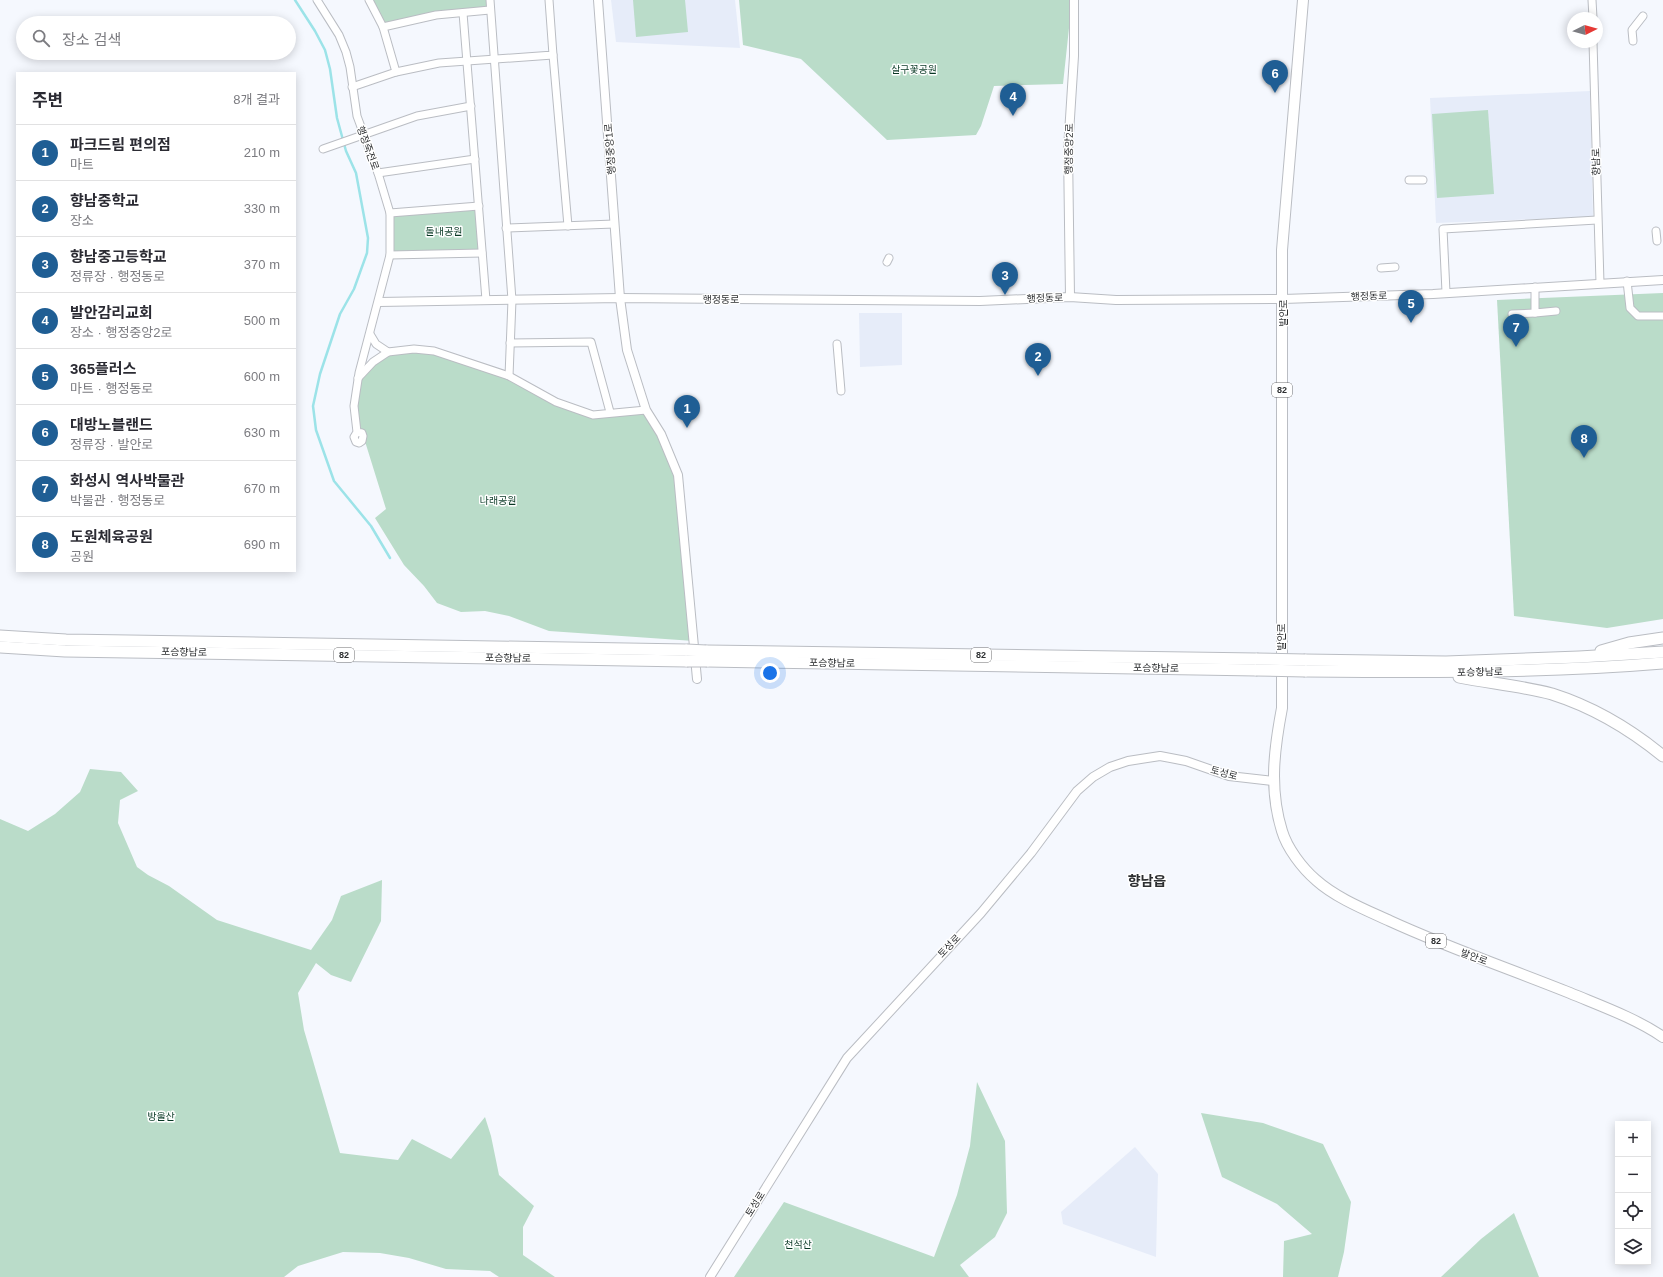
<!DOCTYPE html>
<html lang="ko">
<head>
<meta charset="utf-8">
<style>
  :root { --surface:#fff; --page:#f2f2f3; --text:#2b2b33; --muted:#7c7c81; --line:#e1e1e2; --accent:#1f5e94 }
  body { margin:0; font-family:Helvetica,"Noto Sans KR",sans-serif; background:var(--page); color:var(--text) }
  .controls { position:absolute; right:12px; bottom:12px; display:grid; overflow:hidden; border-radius:0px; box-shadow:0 2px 10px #0003 }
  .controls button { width:36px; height:36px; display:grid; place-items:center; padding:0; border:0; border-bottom:1px solid var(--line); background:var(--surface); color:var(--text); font:20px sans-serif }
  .compass { position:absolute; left:1567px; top:12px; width:36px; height:36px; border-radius:50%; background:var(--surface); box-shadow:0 2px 10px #0003; rotate:85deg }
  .you { position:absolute; left:770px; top:673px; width:14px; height:14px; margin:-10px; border:3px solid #fff; border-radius:50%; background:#1a73e8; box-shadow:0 0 0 6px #1a73e833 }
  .badge { display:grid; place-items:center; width:26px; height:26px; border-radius:50%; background:var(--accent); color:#fff; font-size:13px; font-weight:700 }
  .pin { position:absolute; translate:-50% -33px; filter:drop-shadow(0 1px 2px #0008) }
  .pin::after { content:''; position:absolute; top:21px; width:14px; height:12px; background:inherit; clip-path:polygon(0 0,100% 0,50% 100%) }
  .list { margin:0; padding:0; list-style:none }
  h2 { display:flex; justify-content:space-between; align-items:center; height:52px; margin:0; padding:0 16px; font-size:17px }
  h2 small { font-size:13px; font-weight:400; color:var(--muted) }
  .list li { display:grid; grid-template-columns:26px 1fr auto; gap:12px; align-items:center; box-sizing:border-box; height:56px; padding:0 16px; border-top:1px solid var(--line) }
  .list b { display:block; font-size:15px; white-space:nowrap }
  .list p { margin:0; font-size:13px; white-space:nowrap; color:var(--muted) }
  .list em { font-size:13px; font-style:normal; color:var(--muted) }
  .icon { flex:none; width:22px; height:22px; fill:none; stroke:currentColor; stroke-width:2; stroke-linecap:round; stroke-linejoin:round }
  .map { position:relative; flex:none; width:1663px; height:1277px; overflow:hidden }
  .search { position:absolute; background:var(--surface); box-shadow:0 2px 10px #0003; left:16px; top:16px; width:280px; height:44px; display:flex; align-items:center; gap:10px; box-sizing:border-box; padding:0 14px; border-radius:22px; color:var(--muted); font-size:15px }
  .panel { position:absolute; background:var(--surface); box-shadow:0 2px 10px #0003; left:16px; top:72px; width:280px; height:500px; border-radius:0px }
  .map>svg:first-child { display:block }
  .built { fill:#e6ecf9 }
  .green { fill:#badcc9 }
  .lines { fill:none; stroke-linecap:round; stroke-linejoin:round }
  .stream { stroke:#9ce3e8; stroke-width:2.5 }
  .minor-casing { stroke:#babdc3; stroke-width:9 }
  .tertiary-casing { stroke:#babdc3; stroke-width:10 }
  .primary-casing { stroke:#babdc3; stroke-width:12 }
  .trunk-casing { stroke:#babdc3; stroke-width:13 }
  .minor { stroke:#fff; stroke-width:7 }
  .tertiary { stroke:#fff; stroke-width:8 }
  .primary { stroke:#fff; stroke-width:10 }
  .trunk { stroke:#fff; stroke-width:11 }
  .trunk-bridge-casing { stroke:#babdc3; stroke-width:13; stroke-linecap:butt }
  .trunk-bridge { stroke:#fff; stroke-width:11 }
  .labels { text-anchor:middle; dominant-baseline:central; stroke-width:3; stroke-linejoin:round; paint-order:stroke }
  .shield { fill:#fff; stroke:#6c6d6f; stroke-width:1 }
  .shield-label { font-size:9px; font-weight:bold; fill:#2d2f31 }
  .park-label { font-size:10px; fill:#093925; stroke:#fff }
  .street-label { font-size:10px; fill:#2d2f31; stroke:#fff }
  .district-label { font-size:14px; font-weight:bold; fill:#2d2f31; stroke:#fff }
</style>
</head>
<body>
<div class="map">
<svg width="1663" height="1277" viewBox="0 0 1663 1277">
  <rect width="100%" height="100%" fill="#f5f8fe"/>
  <g class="built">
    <path d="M 611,0 L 735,0 L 740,48 L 616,42 Z"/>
    <path d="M 1590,91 L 1593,217 L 1436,223 L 1430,98 Z"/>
    <path d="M 859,313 L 902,313 L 902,365 L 860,367 Z"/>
    <path d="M 1135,1147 L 1158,1174 L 1156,1257 L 1063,1224 L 1061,1212 Z"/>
  </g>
  <g class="green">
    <path d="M 369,0 L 490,0 L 490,10 L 383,27 Z"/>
    <path d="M 633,0 L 685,0 L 688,32 L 636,37 Z"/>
    <path d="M 739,0 L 1072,0 L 1063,84 L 994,86 L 981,126 L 976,135 L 887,140 L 801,59 L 743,45 Z"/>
    <path d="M 1488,110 L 1494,194 L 1437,198 L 1432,114 Z"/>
    <path d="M 479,206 L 482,253 L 390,255 L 390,213 Z"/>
    <path d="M 1663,293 L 1663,619 L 1607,628 L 1514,616 L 1497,300 Z"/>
    <path d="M 434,351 L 509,376 L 528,387 L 593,415 L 646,410 L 678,475 L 694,641 L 549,631 L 509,616 L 485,611 L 461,612 L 437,603 L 424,586 L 404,565 L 375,518 L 386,509 L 354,406 L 358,378 L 388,352 Z"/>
    <path d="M 90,769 L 121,772 L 138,791 L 120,800 L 118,823 L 137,867 L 148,875 L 169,886 L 217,920 L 311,950 L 332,920 L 341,896 L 382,880 L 381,921 L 351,982 L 331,975 L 316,963 L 298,993 L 304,1030 L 340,1153 L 398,1160 L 412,1139 L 451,1159 L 485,1117 L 491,1136 L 499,1175 L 534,1206 L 523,1227 L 523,1255 L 555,1277 L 499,1277 L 490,1271 L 446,1269 L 409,1258 L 380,1253 L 343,1252 L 298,1266 L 284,1277 L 0,1277 L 0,819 L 28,831 L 55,814 L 80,792 Z"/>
    <path d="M 977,1082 L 1005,1141 L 1007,1213 L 995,1237 L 960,1265 L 969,1277 L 734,1277 L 784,1202 L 934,1257 L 957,1195 L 970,1146 Z"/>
    <path d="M 1201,1113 L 1263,1123 L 1323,1144 L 1351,1202 L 1344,1252 L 1338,1277 L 1283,1277 L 1284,1241 L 1312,1234 L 1277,1204 L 1222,1177 Z"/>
    <path d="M 1514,1213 L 1539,1277 L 1441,1277 L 1481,1239 Z"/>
  </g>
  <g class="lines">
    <path class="stream" d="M 295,0 L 315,31 L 325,50 L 330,69 L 337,118 L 346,151 L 356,173 L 368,238 L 367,253 L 354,289 L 340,314 L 320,374 L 313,406 L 316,430 L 334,481 L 371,526 L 390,558"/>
    <defs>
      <g id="minor">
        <path d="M 317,0 L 339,35 L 346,52 L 350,67 L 357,116 L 378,173 L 390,213 L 390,255 L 359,373 L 354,406 L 357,432 L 354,437 L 356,442 L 359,443 L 362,441 L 363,436 L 362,433 L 357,432"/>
        <path d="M 369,0 L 383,27 L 436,15 L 490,10"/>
        <path d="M 490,0 L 512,300 L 509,376"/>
        <path d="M 1592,0 L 1593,18"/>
        <path d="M 463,13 L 486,300"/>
        <path d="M 1633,41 L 1632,30 L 1643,16"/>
        <path d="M 1593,42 L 1600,283"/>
        <path d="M 553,55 L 568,226"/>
        <path d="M 396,72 L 439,63 L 553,55 L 549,0"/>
        <path d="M 352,87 L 396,72 L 383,27"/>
        <path d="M 323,149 L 417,116 L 471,106"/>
        <path d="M 378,173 L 475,159"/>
        <path d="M 1409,180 L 1423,180"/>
        <path d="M 390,213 L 479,206"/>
        <path d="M 506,228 L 614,224"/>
        <path d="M 1656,231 L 1657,241"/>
        <path d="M 390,255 L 482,253"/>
        <path d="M 887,262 L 889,258"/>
        <path d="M 1381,268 L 1395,267"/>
        <path d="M 1627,281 L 1630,308 L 1638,316 L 1663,316"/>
        <path d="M 1535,287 L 1535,313 L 1556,311"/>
        <path d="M 1446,292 L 1443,229 L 1597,220"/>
        <path d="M 1512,314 L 1535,313"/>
        <path d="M 370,334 L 376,344 L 388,352 L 414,349 L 434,351 L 509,376 L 556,402 L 593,415 L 646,410"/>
        <path d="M 510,343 L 591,342 L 610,412"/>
        <path d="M 837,344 L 841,391"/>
        <path d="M 358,378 L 373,362 L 388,352"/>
      </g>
      <g id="tertiary">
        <path d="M 598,0 L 620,298 L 627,350 L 646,410 L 661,434 L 678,475 L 697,679"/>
        <path d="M 1070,297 L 1068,149 L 1074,56 L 1074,0"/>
        <path d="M 379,302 L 620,298 L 980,301 L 1070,297 L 1116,300 L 1283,299 L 1433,294 L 1663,280"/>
        <path d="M 710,1277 L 847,1058 L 981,913 L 1031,853 L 1077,791 L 1093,777 L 1110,767 L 1128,761 L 1160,756 L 1186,761 L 1229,776 L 1273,781"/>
      </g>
      <path id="primary" d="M 1303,0 L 1282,250 L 1282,708 C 1274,750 1269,789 1282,831 C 1287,848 1302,868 1316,880 C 1336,898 1366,910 1390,921 C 1449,948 1510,969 1570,993 C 1601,1006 1635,1018 1663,1037"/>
      <g id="trunk">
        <path d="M 0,636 L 66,640 L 687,650"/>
        <path d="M 0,647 L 65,651 L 687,661"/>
        <path d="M 706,651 L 1257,659"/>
        <path d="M 1601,651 L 1629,643 L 1663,638"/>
        <path d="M 1305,660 L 1446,662 L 1579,657 L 1663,652"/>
        <path d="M 707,661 L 1256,670"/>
        <path d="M 1305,671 C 1425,672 1544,673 1663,663"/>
        <path d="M 1459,677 C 1489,683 1522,686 1552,694 C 1593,707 1630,729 1663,756"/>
      </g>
    </defs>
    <use href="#minor" class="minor-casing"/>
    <use href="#tertiary" class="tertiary-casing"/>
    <use href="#primary" class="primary-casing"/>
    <use href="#trunk" class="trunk-casing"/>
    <use href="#minor" class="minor"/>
    <use href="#tertiary" class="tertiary"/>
    <use href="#primary" class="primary"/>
    <use href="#trunk" class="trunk"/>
    <defs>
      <g id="trunk-bridge">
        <path d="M 687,650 L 706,651"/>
        <path d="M 1257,659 L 1305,660"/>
        <path d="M 687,661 L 707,661"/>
        <path d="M 1256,670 L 1305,671"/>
      </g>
    </defs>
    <use href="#trunk-bridge" class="trunk-bridge-casing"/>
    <use href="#trunk-bridge" class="trunk-bridge"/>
  </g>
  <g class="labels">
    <g class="shield">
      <rect x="1272" y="383" width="20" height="14" rx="3"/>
      <rect x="334" y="648" width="20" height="14" rx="3"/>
      <rect x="971" y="648" width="20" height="14" rx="3"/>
      <rect x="1426" y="934" width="20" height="14" rx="3"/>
    </g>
    <g class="shield-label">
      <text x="1282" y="390">82</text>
      <text x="344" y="655">82</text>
      <text x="981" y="655">82</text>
      <text x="1436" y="941">82</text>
    </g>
    <g class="park-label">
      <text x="914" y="69">살구꽃공원</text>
      <text x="444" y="231">돌내공원</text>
      <text x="498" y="500">나래공원</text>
      <text x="161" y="1116">방울산</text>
      <text x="798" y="1244">천석산</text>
    </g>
    <g class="street-label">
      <text transform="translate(368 148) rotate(70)">행정죽전로</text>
      <text transform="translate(610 149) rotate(-94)">행정중앙1로</text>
      <text transform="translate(1069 149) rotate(-89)">행정중앙2로</text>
      <text transform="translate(1596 162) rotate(-91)">향남로</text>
      <text transform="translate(1369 296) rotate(-2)">행정동로</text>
      <text transform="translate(1045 298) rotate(-2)">행정동로</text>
      <text x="721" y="299">행정동로</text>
      <text transform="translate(1283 313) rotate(-90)">발안로</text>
      <text transform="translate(1281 637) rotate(-90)">발안로</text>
      <text transform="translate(184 652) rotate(1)">포승향남로</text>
      <text transform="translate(508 658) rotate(1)">포승향남로</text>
      <text transform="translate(832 663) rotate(1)">포승향남로</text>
      <text transform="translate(1156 668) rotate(1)">포승향남로</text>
      <text transform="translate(1480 672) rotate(-1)">포승향남로</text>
      <text transform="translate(1224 773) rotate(15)">토성로</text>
      <text transform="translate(949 946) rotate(-46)">토성로</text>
      <text transform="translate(1474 957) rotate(20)">발안로</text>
      <text transform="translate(755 1204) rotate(-58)">토성로</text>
    </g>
    <g class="district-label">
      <text x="1147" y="881">향남읍</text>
    </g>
  </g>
</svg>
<div class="controls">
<button>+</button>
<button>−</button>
<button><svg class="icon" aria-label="locate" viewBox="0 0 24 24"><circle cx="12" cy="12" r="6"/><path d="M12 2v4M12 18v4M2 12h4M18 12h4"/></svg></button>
<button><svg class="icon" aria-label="layers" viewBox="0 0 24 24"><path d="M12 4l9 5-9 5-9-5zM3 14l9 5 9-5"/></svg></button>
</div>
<svg class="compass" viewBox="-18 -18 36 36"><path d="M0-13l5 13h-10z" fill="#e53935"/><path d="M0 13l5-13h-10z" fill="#7c7c81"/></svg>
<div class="you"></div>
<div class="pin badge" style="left:687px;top:428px">1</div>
<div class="pin badge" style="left:1038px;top:376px">2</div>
<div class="pin badge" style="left:1005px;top:295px">3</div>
<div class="pin badge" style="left:1013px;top:116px">4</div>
<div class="pin badge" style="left:1411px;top:323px">5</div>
<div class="pin badge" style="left:1275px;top:93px">6</div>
<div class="pin badge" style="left:1516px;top:347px">7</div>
<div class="pin badge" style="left:1584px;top:458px">8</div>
<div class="search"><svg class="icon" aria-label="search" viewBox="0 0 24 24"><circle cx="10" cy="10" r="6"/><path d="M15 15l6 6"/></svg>장소 검색</div>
<section class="panel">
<h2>주변<small>8개 결과</small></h2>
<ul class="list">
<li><span class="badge">1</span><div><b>파크드림 편의점</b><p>마트</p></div><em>210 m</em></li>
<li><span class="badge">2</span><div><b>향남중학교</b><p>장소</p></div><em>330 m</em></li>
<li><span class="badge">3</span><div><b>향남중고등학교</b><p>정류장 · 행정동로</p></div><em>370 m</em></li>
<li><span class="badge">4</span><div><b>발안감리교회</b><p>장소 · 행정중앙2로</p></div><em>500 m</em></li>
<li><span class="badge">5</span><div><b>365플러스</b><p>마트 · 행정동로</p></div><em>600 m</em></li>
<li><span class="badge">6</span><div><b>대방노블랜드</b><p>정류장 · 발안로</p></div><em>630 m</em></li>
<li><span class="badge">7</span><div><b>화성시 역사박물관</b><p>박물관 · 행정동로</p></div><em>670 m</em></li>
<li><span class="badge">8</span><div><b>도원체육공원</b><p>공원</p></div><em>690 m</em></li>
</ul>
</section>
</div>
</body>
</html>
